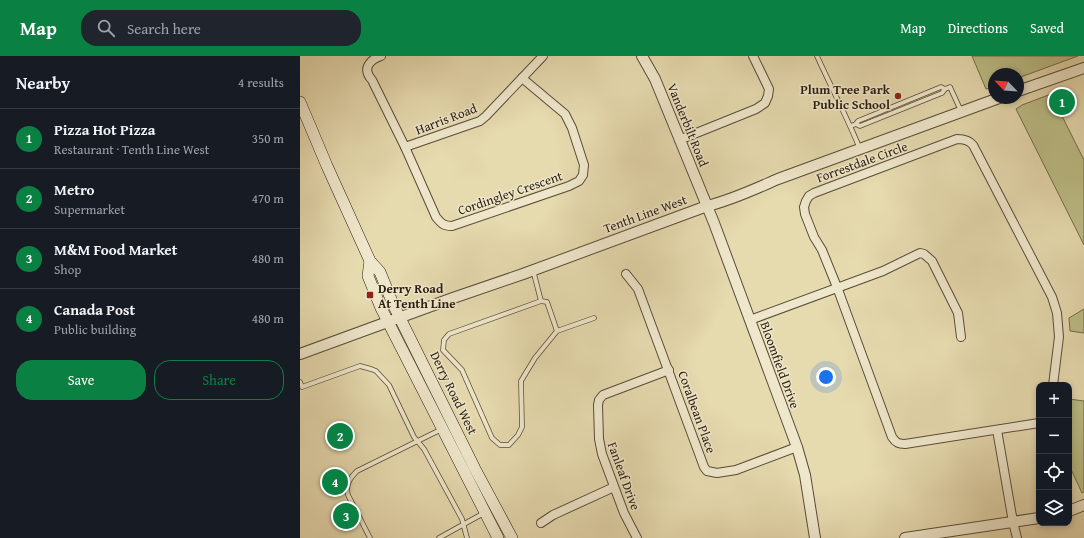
<!DOCTYPE html>
<html lang="en">
<head>
<meta charset="utf-8">
<style>
  :root { --surface:#171b24; --page:#20242c; --text:#f1f3f6; --muted:#9ea1a6; --line:#363941; --accent:#0b8043 }
  body { margin:0; font-family:"Gentium Book Plus",serif; background:var(--page); color:var(--text) }
  .controls { position:absolute; right:12px; bottom:12px; display:grid; overflow:hidden; border-radius:8px; box-shadow:0 2px 6px #0003 }
  .controls button { width:36px; height:36px; display:grid; place-items:center; padding:0; border:0; border-bottom:1px solid var(--line); background:var(--surface); color:var(--text); font:20px sans-serif }
  .compass { position:absolute; left:688px; top:12px; width:36px; height:36px; border-radius:50%; background:var(--surface); box-shadow:0 2px 6px #0003; rotate:295deg }
  .you { position:absolute; left:526px; top:321px; width:14px; height:14px; margin:-10px; border:3px solid #fff; border-radius:50%; background:#1a73e8; box-shadow:0 0 0 6px #1a73e833 }
  .badge { display:grid; place-items:center; width:26px; height:26px; border-radius:50%; background:var(--accent); color:#fff; font-size:13px; font-weight:700 }
  .pin { position:absolute; translate:-50% -50%; border:2px solid #fff; box-shadow:0 1px 4px #0006 }
  .list { margin:0; padding:0; list-style:none }
  h2 { display:flex; justify-content:space-between; align-items:center; height:52px; margin:0; padding:0 16px; font-size:17px }
  h2 small { font-size:13px; font-weight:400; color:var(--muted) }
  .list li { display:grid; grid-template-columns:26px 1fr auto; gap:12px; align-items:center; box-sizing:border-box; height:60px; padding:0 16px; border-top:1px solid var(--line) }
  .list b { display:block; font-size:15px; white-space:nowrap }
  .list p { margin:0; font-size:13px; white-space:nowrap; color:var(--muted) }
  .list em { font-size:13px; font-style:normal; color:var(--muted) }
  .actions { display:flex; gap:8px; padding:12px 16px }
  .actions a { flex:1; padding:9px 0; border:1px solid var(--accent); border-radius:16px; text-align:center; font-size:14px; color:var(--accent) }
  .actions .main { background:var(--accent); color:#fff }
  .icon { flex:none; width:22px; height:22px; fill:none; stroke:currentColor; stroke-width:2; stroke-linecap:round; stroke-linejoin:round }
  .map { position:relative; flex:none; width:784px; height:482px; overflow:hidden }
  header { display:flex; align-items:center; gap:24px; box-sizing:border-box; height:56px; padding:0 20px; background:var(--accent); color:#fff }
  header strong { font-size:19px }
  nav { display:flex; gap:22px; margin-inline-start:auto; font-size:14px }
  .search { width:280px; height:36px; background:var(--page); display:flex; align-items:center; gap:10px; box-sizing:border-box; padding:0 14px; border-radius:16px; color:var(--muted); font-size:15px }
  main { display:flex }
  aside { flex:1; background:var(--surface) }
  .map>svg:first-child { display:block }
  .green { fill:#bcbd86; stroke:#736d4b }
  .lines { fill:none; stroke-linecap:round; stroke-linejoin:round }
  .service-casing { stroke:#594c38; stroke-width:5.5 }
  .minor-casing { stroke:#594c38; stroke-width:10 }
  .tertiary-casing { stroke:#594c38; stroke-width:12 }
  .secondary-casing { stroke:#2a1d10; stroke-width:12 }
  .service { stroke:#efe7cb; stroke-width:4 }
  .minor { stroke:#efe7cb; stroke-width:8 }
  .tertiary { stroke:#efe7cb; stroke-width:10 }
  .secondary { stroke:#efe7cb; stroke-width:11 }
  .poi-dot { fill:#8f2418; stroke:#efe7cb; stroke-width:1.5 }
  .labels { text-anchor:middle; dominant-baseline:central; stroke-width:3; stroke-linejoin:round; paint-order:stroke }
  .poi-label { font-size:13px; font-weight:bold; fill:#2a1d10; stroke:#efe7cb; text-anchor:end }
  .street-label { font-size:13px; fill:#2a1d10; stroke:#efe7cb }
</style>
</head>
<body>
<header>
<strong>Map</strong>
<div class="search"><svg class="icon" aria-label="search" viewBox="0 0 24 24"><circle cx="10" cy="10" r="6"/><path d="M15 15l6 6"/></svg>Search here</div>
<nav><a>Map</a><a>Directions</a><a>Saved</a></nav>
</header>
<main>
<aside>
<h2>Nearby<small>4 results</small></h2>
<ul class="list">
<li><span class="badge">1</span><div><b>Pizza Hot Pizza</b><p>Restaurant · Tenth Line West</p></div><em>350 m</em></li>
<li><span class="badge">2</span><div><b>Metro</b><p>Supermarket</p></div><em>470 m</em></li>
<li><span class="badge">3</span><div><b>M&amp;M Food Market</b><p>Shop</p></div><em>480 m</em></li>
<li><span class="badge">4</span><div><b>Canada Post</b><p>Public building</p></div><em>480 m</em></li>
</ul>
<div class="actions"><a class="main">Save</a><a>Share</a></div>
</aside>
<div class="map">
<svg width="784" height="482" viewBox="0 0 784 482">
  <rect width="100%" height="100%" fill="#e6daaf"/>
  <filter id="stains"><feTurbulence type="fractalNoise" baseFrequency=".005" numOctaves="4"/><feColorMatrix values="0 0 0 0 .2 0 0 0 0 .09 0 0 0 0 .02 0 0 0 .5 -.17"/></filter>
  <radialGradient id="worn" r=".72"><stop offset=".6" stop-color="#630" stop-opacity="0"/><stop offset="1" stop-color="#630" stop-opacity=".3"/></radialGradient>
  <g class="green">
    <path d="M 672,0 L 778,0 L 718,22 L 718,18 L 694,18 L 694,31 L 686,33 Z"/>
    <path d="M 751,38 L 784,104 L 784,189 L 716,53 L 722,49 Z"/>
    <path d="M 784,253 L 784,277 L 770,275 L 769,262 Z"/>
    <path d="M 769,343 L 784,345 L 784,436 L 782,437 L 769,409 Z"/>
  </g>
  <g class="lines">
    <defs>
      <g id="service">
        <path d="M 517,0 C 531,31 547,61 560,93"/>
        <path d="M 556,68 L 560,70 L 642,37 L 645,33"/>
        <path d="M 551,70 L 556,68 L 558,65 L 641,31 L 645,33 L 650,31 L 661,55"/>
        <path d="M 233,214 L 241,245"/>
        <path d="M 257,275 L 247,246 L 241,245 L 149,278 L 144,284 L 143,294 L 162,314 L 192,382 L 200,389 L 209,389 L 218,379 L 222,371 L 221,325 L 235,302 L 257,275 L 294,262"/>
        <path d="M 0,326 L 2,331 L 60,310 L 71,313 L 76,315 L 89,329 L 114,381 L 124,393 L 162,463 L 167,482"/>
        <path d="M 70,482 L 48,439 C 45,429 50,422 57,415 L 142,373"/>
        <path d="M 139,482 L 184,457"/>
      </g>
      <g id="minor">
        <path d="M 81,0 C 69,4 62,13 72,24 L 105,91 L 136,161 C 141,167 143,170 152,170 L 269,130 L 279,125 L 283,119 L 284,109 L 272,72 L 265,58 L 222,22"/>
        <path d="M 379,84 L 456,53 L 465,47 L 468,40 L 469,33 L 453,0"/>
        <path d="M 105,91 L 180,65 L 186,60 L 243,0"/>
        <path d="M 326,218 L 338,233 L 404,411 L 407,415 L 417,417 L 436,414 L 497,391"/>
        <path d="M 450,264 L 583,215 L 620,197 L 624,198 L 632,205 L 658,257 L 661,281"/>
        <path d="M 739,367 L 605,388 C 599,388 596,387 592,381 L 537,231 L 522,194 L 514,181 L 505,158 L 504,151 L 506,145 L 509,140 L 514,137 L 657,83 C 664,83 669,84 673,89 L 752,241 L 757,257 L 759,281 L 753,329"/>
        <path d="M 697,374 L 713,466 L 717,482"/>
        <path d="M 241,467 L 253,459 L 314,431"/>
        <path d="M 337,482 L 324,457 L 302,398 L 299,383 L 298,349 L 299,344 L 303,339 L 369,314"/>
      </g>
      <g id="tertiary">
        <path d="M 342,0 L 355,23 L 414,167 L 497,391 L 505,419 L 515,482"/>
        <path d="M 718,35 L 784,12"/>
        <path d="M 0,298 L 153,242 L 223,218 L 407,150 C 432,144 455,133 478,123 L 699,42"/>
        <path d="M 769,455 L 784,449"/>
        <path d="M 605,482 L 739,462"/>
      </g>
      <g id="secondary">
        <path d="M 0,46 L 27,110 L 70,205 L 80,216 L 93,248 L 175,413 L 212,482"/>
        <path d="M 70,205 L 68,220 L 81,252 L 198,482"/>
      </g>
    </defs>
    <use href="#service" class="service-casing"/>
    <use href="#minor" class="minor-casing"/>
    <use href="#tertiary" class="tertiary-casing"/>
    <use href="#secondary" class="secondary-casing"/>
    <use href="#service" class="service"/>
    <use href="#minor" class="minor"/>
    <use href="#tertiary" class="tertiary"/>
    <use href="#secondary" class="secondary"/>
  </g>
  <g class="poi-dot">
    <circle cx="598" cy="40" r="4"/>
    <rect x="66" y="235" width="8" height="8" rx="2"/>
  </g>
  <g class="labels">
    <g class="poi-label">
      <text x="590" y="33">Plum Tree Park<tspan x="590" dy="15">Public School</tspan></text>
      <text x="78" y="232" text-anchor="start">Derry Road<tspan x="78" dy="15">At Tenth Line</tspan></text>
    </g>
    <g class="street-label">
      <text transform="translate(146 63) rotate(-21)">Harris Road</text>
      <text transform="translate(388 69) rotate(68)">Vanderbilt Road</text>
      <text transform="translate(562 106) rotate(-20)">Forrestdale Circle</text>
      <text transform="translate(210 137) rotate(-19)">Cordingley Crescent</text>
      <text transform="translate(345 158) rotate(-20)">Tenth Line West</text>
      <text transform="translate(480 309) rotate(70)">Bloomfield Drive</text>
      <text transform="translate(154 337) rotate(64)">Derry Road West</text>
      <text transform="translate(397 356) rotate(70)">Coralbean Place</text>
      <text transform="translate(324 420) rotate(70)">Fanleaf Drive</text>
    </g>
  </g>
  <rect width="100%" height="100%" filter="url(#stains)"/>
  <rect width="100%" height="100%" fill="url(#worn)"/>
</svg>
<div class="controls">
<button>+</button>
<button>−</button>
<button><svg class="icon" aria-label="locate" viewBox="0 0 24 24"><circle cx="12" cy="12" r="6"/><path d="M12 2v4M12 18v4M2 12h4M18 12h4"/></svg></button>
<button><svg class="icon" aria-label="layers" viewBox="0 0 24 24"><path d="M12 4l9 5-9 5-9-5zM3 14l9 5 9-5"/></svg></button>
</div>
<svg class="compass" viewBox="-18 -18 36 36"><path d="M0-13l5 13h-10z" fill="#e53935"/><path d="M0 13l5-13h-10z" fill="#9ea1a6"/></svg>
<div class="you"></div>
<div class="pin badge" style="left:762px;top:46px">1</div>
<div class="pin badge" style="left:40px;top:380px">2</div>
<div class="pin badge" style="left:46px;top:460px">3</div>
<div class="pin badge" style="left:35px;top:426px">4</div>
</div>
</main>
</body>
</html>
